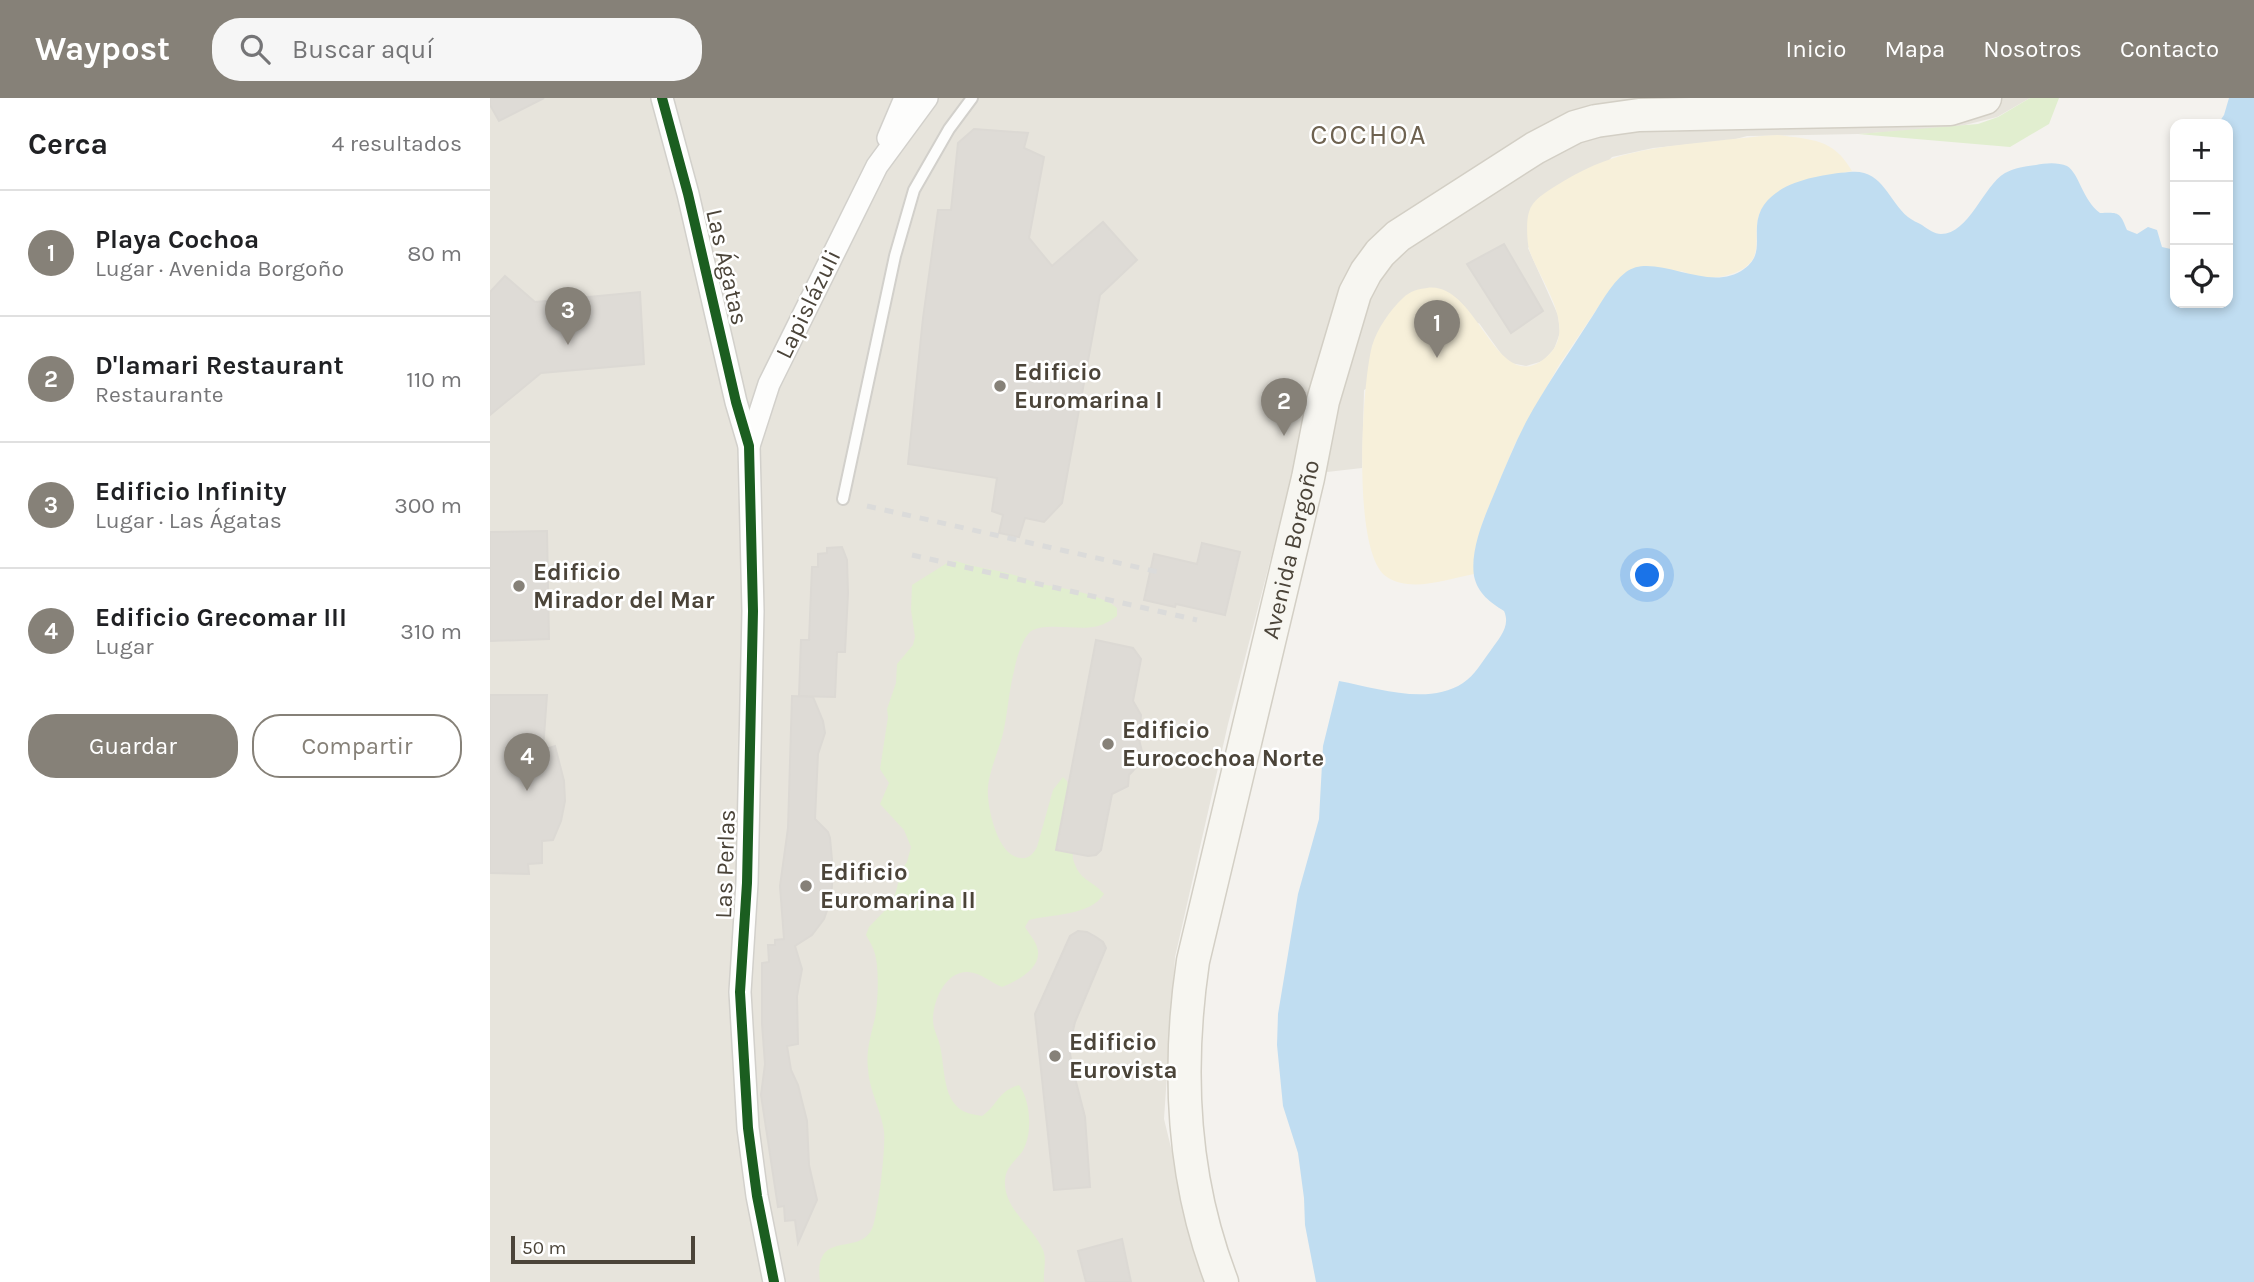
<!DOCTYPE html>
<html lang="es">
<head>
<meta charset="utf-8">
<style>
  :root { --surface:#fff; --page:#f6f6f6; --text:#202124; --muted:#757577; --line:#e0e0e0; --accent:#868178 }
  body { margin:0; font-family:Karla,sans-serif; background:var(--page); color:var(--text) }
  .controls { position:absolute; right:21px; top:21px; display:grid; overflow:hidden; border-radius:14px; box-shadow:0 4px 10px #0003 }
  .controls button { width:63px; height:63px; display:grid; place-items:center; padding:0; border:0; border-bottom:2px solid var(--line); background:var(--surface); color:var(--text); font:35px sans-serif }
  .scale { position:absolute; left:21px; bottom:18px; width:184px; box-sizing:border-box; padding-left:7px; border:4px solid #4b4439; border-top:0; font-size:19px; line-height:24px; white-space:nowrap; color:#4b4439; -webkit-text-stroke:5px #fff; paint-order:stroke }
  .you { position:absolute; left:1158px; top:478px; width:24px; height:24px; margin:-18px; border:5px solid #fff; border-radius:50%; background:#1a73e8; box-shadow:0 0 0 10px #1a73e833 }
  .badge { display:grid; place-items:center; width:46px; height:46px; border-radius:50%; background:var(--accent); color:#fff; font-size:23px; font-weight:700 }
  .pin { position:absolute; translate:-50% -58px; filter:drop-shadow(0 2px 4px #0008) }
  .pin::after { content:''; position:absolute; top:37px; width:24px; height:21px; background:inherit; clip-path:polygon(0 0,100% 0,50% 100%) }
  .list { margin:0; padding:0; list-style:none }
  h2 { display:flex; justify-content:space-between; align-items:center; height:91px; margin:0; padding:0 28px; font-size:30px }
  h2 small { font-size:23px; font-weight:400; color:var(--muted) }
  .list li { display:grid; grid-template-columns:46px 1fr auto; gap:21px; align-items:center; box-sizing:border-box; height:126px; padding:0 28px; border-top:2px solid var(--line) }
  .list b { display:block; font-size:26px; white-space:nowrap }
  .list p { margin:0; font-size:23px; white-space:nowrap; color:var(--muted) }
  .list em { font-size:23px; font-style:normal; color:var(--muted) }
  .actions { display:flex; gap:14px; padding:21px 28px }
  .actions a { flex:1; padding:16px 0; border:2px solid var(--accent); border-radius:28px; text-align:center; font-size:24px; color:var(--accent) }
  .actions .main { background:var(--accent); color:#fff }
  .icon { flex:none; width:38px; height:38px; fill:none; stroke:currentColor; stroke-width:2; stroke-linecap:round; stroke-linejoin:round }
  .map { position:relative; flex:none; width:1764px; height:1184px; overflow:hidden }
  header { display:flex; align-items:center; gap:42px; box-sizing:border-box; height:98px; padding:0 35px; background:var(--accent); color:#fff }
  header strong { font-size:33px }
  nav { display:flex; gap:38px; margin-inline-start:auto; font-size:24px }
  .search { width:490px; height:63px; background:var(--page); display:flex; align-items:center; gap:18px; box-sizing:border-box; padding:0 24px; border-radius:28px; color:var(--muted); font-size:26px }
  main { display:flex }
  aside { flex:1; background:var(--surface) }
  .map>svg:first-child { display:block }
  .residential { fill:#e7e4dc }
  .green { fill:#e1eecf }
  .sand { fill:#f7f0da }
  .water { fill:#c0ddf1 }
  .building { fill:#dedbd6; stroke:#dcd9d4; stroke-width:2 }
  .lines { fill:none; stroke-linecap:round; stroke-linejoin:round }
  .lane-casing { stroke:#d2d0cb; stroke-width:14 }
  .street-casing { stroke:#d2d0cb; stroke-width:24 }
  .secondary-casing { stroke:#d3cfc5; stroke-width:35 }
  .lane { stroke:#fdfdfc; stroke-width:10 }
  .street { stroke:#fdfdfc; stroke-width:21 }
  .secondary { stroke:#f7f6f1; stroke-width:32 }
  .rail { stroke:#dbdbda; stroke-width:5; stroke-dasharray:9 9; stroke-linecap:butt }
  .cycleway-casing { stroke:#fff; stroke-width:15 }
  .cycleway { stroke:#1b5e20; stroke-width:10 }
  .poi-dot { fill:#868178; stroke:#fff; stroke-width:2.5 }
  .labels { text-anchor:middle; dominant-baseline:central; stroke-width:5; stroke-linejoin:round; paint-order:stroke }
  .street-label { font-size:24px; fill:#4b4439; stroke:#fff }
  .poi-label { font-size:24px; font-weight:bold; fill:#4b4439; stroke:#fff; text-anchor:start }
  .quarter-label { font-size:28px; letter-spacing:2px; fill:#6e6250; stroke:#fff }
</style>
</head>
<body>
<header>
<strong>Waypost</strong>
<div class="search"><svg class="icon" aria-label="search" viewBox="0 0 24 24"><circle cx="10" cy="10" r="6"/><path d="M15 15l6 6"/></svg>Buscar aquí</div>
<nav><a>Inicio</a><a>Mapa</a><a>Nosotros</a><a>Contacto</a></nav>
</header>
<main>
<aside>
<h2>Cerca<small>4 resultados</small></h2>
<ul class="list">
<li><span class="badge">1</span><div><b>Playa Cochoa</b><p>Lugar · Avenida Borgoño</p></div><em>80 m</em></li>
<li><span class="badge">2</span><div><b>D'lamari Restaurant</b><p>Restaurante</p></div><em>110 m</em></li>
<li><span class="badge">3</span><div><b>Edificio Infinity</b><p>Lugar · Las Ágatas</p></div><em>300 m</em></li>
<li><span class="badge">4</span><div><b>Edificio Grecomar III</b><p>Lugar</p></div><em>310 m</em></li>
</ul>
<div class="actions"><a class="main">Guardar</a><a>Compartir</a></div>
</aside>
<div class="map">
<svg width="1764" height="1184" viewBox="0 0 1764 1184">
  <rect width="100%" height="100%" fill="#f4f2ee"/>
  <path class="residential" d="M 0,0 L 1540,0 L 1507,19 L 1467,29 L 1368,36 L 1257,38 L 1242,42 L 1163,50 L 1122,59 L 1038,150 L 1068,217 L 1070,235 L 1064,251 L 1053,263 L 1036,268 L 1021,265 L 1012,257 L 989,225 L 874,292 L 872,370 L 802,378 L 738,626 L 685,859 L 674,1021 L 706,1152 L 718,1184 L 0,1184 Z"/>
  <g class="green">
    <path d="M 1540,0 L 1569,0 L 1559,26 L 1520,49 L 1368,36 L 1488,26 L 1508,19 Z"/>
    <path d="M 466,463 C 485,470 505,471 524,477 C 533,479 541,484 550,486 C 572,490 611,496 627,510 L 627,518 C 620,523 612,528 603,529 C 587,532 552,524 540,534 C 532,541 526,562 524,573 C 519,592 518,612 514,631 C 510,652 496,677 498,698 C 499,716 509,759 531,760 C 539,761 543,756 547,749 L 563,692 L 573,679 L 577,683 L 579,690 L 583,761 C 590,784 600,780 614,796 C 600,818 562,816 539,822 L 535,829 C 539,836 545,842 547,849 C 554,869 527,883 512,889 C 500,884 491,875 478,874 C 455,873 443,903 443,922 C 443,933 450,942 451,953 C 454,969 454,992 464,1005 C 471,1015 481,1016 492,1018 C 508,1007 508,993 529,987 C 541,1004 543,1036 532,1054 C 525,1063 516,1069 515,1082 C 513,1110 543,1129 553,1152 C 557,1162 553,1173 554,1184 L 330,1184 C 323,1128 372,1161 383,1128 C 388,1114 396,1048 394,1033 C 391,1012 379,992 378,971 C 376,955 380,940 384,924 C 388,910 389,875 386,861 C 385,852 380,844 376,837 L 379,829 L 403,804 L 412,771 L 417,764 L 421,749 L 414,732 L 390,706 L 399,685 L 390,671 L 398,619 L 397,611 L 406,585 L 407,566 L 423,547 L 425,539 L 421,512 L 422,487 L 457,465 Z"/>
  </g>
  <path class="sand" d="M 1288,37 C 1322,42 1343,40 1362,73 C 1343,76 1289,91 1277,104 C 1252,131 1287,163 1238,177 C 1222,182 1207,180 1192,173 L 1115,199 L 1069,267 L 1025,346 L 993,423 L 984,466 L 984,476 C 957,481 921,495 897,479 C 861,457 872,286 882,248 C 887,231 900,212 913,200 C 920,193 928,191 937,190 C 987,182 1006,299 1054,261 C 1092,232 1049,183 1039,151 C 1037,143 1036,122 1039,114 C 1042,102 1055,95 1064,89 C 1120,53 1161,50 1225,43 C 1246,41 1266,38 1288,37 Z"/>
  <path class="water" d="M 1739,0 L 1764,0 L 1764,1184 L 826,1184 L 815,1127 L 814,1100 L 808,1055 L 793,1008 L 787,947 L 788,916 L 808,796 L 829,721 L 833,648 L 849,583 C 887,590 938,608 973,585 C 985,577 992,564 1001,552 C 1009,540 1021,528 1014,513 C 1000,504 988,496 984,478 C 980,452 994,420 1004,396 C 1014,372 1024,347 1036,324 C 1055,289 1077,258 1098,225 C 1109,209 1120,186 1136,174 C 1165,153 1219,197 1254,171 C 1271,159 1266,145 1267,128 C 1269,86 1326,77 1359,74 C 1392,70 1398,102 1418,119 C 1422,122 1428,125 1432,127 C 1437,131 1445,136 1451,136 C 1479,136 1493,88 1515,75 C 1524,70 1536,68 1546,67 C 1555,65 1568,64 1577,68 C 1589,75 1593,103 1610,115 C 1629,114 1630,114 1637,132 L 1647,136 L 1658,129 L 1667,132 L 1672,149 L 1685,152 L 1685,205 L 1738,205 L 1738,26 L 1728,26 L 1734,17 Z"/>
  <g class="building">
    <path d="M 0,0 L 54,0 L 9,23 L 0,7 Z"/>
    <path d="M 484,31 L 538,35 L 534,50 L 554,59 L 539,140 L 562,168 L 613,124 L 647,162 L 610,197 L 572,405 L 554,424 L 535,420 L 529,439 L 509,435 L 513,417 L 502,413 L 507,380 L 418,366 L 433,220 L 448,112 L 461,112 L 468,45 Z"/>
    <path d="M 1014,146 L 1053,213 L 1021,235 L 977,166 Z"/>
    <path d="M 15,178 L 45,204 L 150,194 L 154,266 L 51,275 L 0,317 L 0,194 Z"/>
    <path d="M 57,433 L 59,541 L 0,543 L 0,434 Z"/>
    <path d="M 712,445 L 750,454 L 735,517 L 686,506 L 685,509 L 654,502 L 664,456 L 707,466 Z"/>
    <path d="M 352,449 L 357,462 L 358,495 L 355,554 L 347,554 L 345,599 L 309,598 L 311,542 L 319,542 L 322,469 L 328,469 L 328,456 L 337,455 L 337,450 Z"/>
    <path d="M 606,542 L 643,550 L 651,561 L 643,603 L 651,617 L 649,641 L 653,658 L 651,664 L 639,677 L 638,688 L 622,696 L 611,752 L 606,757 L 598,758 L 566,752 Z"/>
    <path d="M 0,597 L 57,597 L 53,652 L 65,648 L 74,683 L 75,703 L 71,723 L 63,742 L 52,743 L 52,765 L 38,766 L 39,776 L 0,775 Z"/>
    <path d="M 302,598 L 323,599 L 333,623 L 335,635 L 328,656 L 325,721 L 338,734 L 340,740 L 343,773 L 341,801 L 334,821 L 322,837 L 305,848 L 312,871 L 307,898 L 308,946 L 297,948 L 301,972 L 308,987 L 317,1023 L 319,1067 L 327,1102 L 308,1145 L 305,1122 L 295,1123 L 294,1108 L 288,1109 L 271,997 L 275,966 L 272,926 L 272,865 L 279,864 L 278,847 L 285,847 L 285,842 L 294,841 L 290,788 L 298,730 Z"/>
    <path d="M 588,833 L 597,834 L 606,839 L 613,844 L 616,850 L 585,924 L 579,949 L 582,968 L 595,1019 L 600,1089 L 564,1092 L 545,916 L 580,838 Z"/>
    <path d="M 632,1141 L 641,1184 L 596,1184 L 588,1153 Z"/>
  </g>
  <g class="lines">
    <defs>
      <path id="lane" d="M 353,401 L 405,158 L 424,92 L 459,31 L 482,0"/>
      <g id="street">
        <path d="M 172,0 L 198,96 L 246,304 L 259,348 L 263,513 L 257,785 L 250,894 L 258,1030 L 267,1098 L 284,1184"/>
        <path d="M 398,40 L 415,0"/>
        <path d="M 259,348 L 279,286 L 387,68 L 437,0"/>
      </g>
      <g id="secondary">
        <path id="s1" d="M 732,1184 C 692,1081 687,971 703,863 L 818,380 L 833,303 L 865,195 L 876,174 L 890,155 L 908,138 L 1045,50 L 1085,29 L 1106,23 L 1149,17 L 1460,11 L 1495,0"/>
      </g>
    </defs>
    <use href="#lane" class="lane-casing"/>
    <use href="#street" class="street-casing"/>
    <use href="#secondary" class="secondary-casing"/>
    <use href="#lane" class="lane"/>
    <use href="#street" class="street"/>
    <use href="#secondary" class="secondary"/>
    <g class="rail">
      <path d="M 377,408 L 673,475"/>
      <path d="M 422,457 L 707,522"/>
    </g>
    <defs>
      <path id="cycleway" d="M 172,0 L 198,96 L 246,304 L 259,348 L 263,513 L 257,785 L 250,894 L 258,1030 L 267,1098 L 284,1184"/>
    </defs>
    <use href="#cycleway" class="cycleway-casing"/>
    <use href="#cycleway" class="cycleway"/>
  </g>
  <g class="poi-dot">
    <circle cx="510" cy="288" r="7"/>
    <circle cx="29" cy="488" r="7"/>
    <circle cx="618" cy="646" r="7"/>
    <circle cx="316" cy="788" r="7"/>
    <circle cx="565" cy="958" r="7"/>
  </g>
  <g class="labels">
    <g class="street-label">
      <text transform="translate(237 169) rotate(77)">Las Ágatas</text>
      <text transform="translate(318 206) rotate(-64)">Lapislázuli</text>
      <text stroke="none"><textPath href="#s1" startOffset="749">Avenida Borgoño</textPath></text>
      <text transform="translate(235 766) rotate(-88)">Las Perlas</text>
    </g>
    <g class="poi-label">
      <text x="524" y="274">Edificio<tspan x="524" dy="28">Euromarina I</tspan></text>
      <text x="43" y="474">Edificio<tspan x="43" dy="28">Mirador del Mar</tspan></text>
      <text x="632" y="632">Edificio<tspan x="632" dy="28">Eurocochoa Norte</tspan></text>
      <text x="330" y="774">Edificio<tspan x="330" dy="28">Euromarina II</tspan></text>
      <text x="579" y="944">Edificio<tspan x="579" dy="28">Eurovista</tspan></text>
    </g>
    <g class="quarter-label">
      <text x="879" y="36">COCHOA</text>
    </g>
  </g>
</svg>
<div class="controls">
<button>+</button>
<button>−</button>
<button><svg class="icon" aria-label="locate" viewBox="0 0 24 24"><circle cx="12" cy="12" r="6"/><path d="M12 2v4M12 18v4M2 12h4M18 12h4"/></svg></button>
</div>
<div class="scale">50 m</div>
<div class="you"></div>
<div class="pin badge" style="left:947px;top:260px">1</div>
<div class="pin badge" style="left:794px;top:338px">2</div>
<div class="pin badge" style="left:78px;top:247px">3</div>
<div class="pin badge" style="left:37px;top:693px">4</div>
</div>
</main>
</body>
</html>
